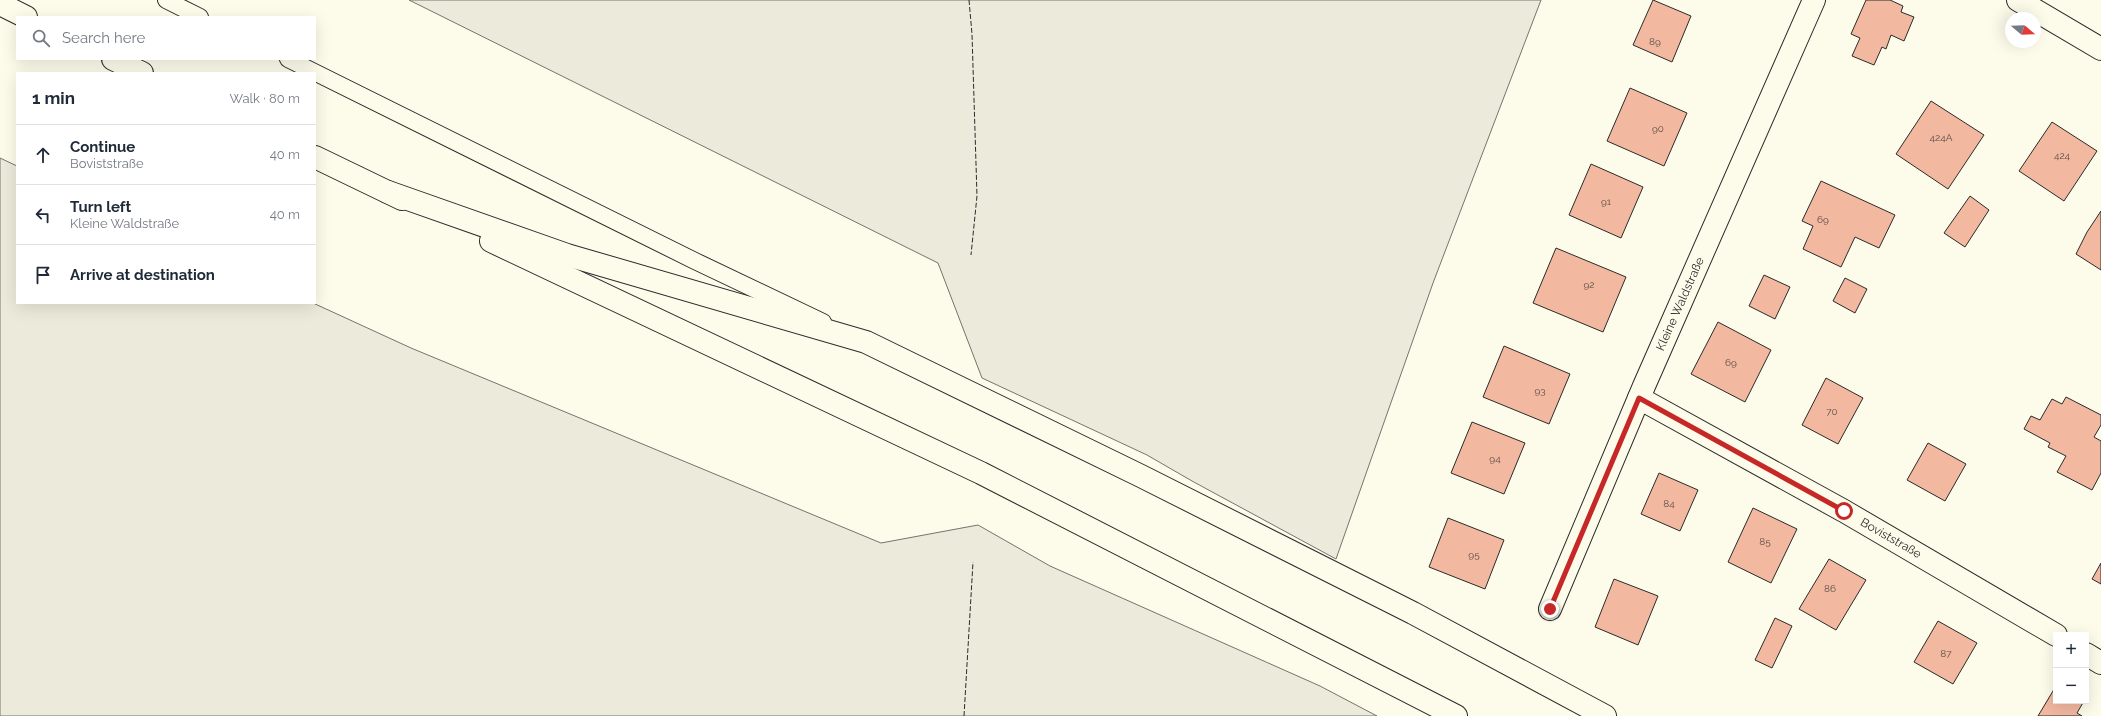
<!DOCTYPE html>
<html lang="en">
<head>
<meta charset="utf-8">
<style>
  :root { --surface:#fff; --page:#f2f2f3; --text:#1f2937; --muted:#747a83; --line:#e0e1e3 }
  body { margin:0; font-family:Raleway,sans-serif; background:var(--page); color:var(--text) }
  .controls { position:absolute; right:12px; bottom:12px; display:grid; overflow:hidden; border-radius:0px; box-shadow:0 4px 16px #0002 }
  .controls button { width:36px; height:36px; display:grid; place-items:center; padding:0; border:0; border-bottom:1px solid var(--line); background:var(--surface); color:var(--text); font:20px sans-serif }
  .compass { position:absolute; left:2005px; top:12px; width:36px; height:36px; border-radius:50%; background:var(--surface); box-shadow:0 4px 16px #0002; rotate:109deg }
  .stop { position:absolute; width:12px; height:12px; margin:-9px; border:3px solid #c62828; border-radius:50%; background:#fff }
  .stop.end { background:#c62828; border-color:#fff; box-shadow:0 1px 4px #0008 }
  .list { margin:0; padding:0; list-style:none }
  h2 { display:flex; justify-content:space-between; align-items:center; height:52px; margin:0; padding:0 16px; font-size:17px }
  h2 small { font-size:13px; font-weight:400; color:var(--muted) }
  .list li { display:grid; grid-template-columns:26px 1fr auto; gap:12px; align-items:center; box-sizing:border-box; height:60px; padding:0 16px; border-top:1px solid var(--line) }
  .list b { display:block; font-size:15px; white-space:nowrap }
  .list p { margin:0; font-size:13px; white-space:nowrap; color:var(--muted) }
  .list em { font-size:13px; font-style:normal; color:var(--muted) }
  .icon { flex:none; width:22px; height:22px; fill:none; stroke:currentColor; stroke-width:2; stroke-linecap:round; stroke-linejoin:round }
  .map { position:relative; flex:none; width:2101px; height:716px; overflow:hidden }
  .search { position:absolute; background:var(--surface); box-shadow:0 4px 16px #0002; left:16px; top:16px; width:300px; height:44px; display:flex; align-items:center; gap:10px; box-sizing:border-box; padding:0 14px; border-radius:0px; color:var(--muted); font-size:15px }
  .panel { position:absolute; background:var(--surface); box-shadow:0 4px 16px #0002; left:16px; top:72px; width:300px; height:232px; border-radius:0px }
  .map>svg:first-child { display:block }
  .green { fill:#ecebdb; stroke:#74746e }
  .building { fill:#f2b8a0; stroke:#2b2b2b }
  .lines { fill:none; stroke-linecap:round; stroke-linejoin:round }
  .lane-casing { stroke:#2b2b2b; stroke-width:18 }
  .street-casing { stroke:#2b2b2b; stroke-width:24 }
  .highway-casing { stroke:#2b2b2b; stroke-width:24 }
  .lane { stroke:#fdfbea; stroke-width:16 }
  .street { stroke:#fdfbea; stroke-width:22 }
  .highway { stroke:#fdfbea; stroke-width:22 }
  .fence { stroke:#2b2b2b; stroke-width:1; stroke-dasharray:5 2; stroke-linecap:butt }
  .route { stroke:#c62828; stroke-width:5 }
  .labels { text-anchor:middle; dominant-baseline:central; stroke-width:3; stroke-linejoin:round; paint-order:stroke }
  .number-label { font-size:10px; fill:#5d4e48 }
  .street-label { font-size:12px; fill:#2b2b2b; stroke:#fdfbea }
</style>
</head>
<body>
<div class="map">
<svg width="2101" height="716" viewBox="0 0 2101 716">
  <rect width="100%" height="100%" fill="#fdfbea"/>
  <g class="green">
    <path d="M 409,0 L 1541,0 L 1433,283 L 1336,559 L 1192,481 L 1147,455 L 982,378 L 938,263 Z"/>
    <path d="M 0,158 L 17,166 L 17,303 L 313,303 L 411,348 L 881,543 L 978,525 L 1050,566 L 1320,686 L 1377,716 L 0,716 Z"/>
  </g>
  <g class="building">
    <path d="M 1653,0 L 1691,16 L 1672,62 L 1633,45 Z"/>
    <path d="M 1866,0 L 1890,0 L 1903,6 L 1901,12 L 1914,17 L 1904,41 L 1891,35 L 1886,49 L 1882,47 L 1874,65 L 1852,56 L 1860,38 L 1851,34 Z"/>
    <path d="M 1630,88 L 1687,113 L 1664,166 L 1607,141 Z"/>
    <path d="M 1931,101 L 1984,135 L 1948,189 L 1896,154 Z"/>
    <path d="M 2052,122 L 2097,151 L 2064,201 L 2019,171 Z"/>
    <path d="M 1591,164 L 1643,187 L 1621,238 L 1569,215 Z"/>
    <path d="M 1821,181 L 1895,215 L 1879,248 L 1855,237 L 1841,267 L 1803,249 L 1813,226 L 1802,221 Z"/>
    <path d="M 1970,196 L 1989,210 L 1965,247 L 1944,233 Z"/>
    <path d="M 2101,211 L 2101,270 L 2076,254 L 2087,232 Z"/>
    <path d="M 1556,248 L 1626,277 L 1603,332 L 1533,303 Z"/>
    <path d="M 1764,275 L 1790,287 L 1775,319 L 1749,306 Z"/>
    <path d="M 1845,278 L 1867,289 L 1855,313 L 1833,301 Z"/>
    <path d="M 1718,322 L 1771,350 L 1745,402 L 1691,374 Z"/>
    <path d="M 1504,346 L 1570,374 L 1549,424 L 1483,397 Z"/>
    <path d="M 1826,378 L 1863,398 L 1838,444 L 1802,425 Z"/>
    <path d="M 2066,397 L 2101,415 L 2101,425 L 2094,437 L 2101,441 L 2101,473 L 2092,490 L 2057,472 L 2066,456 L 2048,447 L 2050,443 L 2024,429 L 2031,416 L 2040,420 L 2052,399 L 2062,404 Z"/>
    <path d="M 1472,422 L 1525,443 L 1504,494 L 1451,473 Z"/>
    <path d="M 1928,443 L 1966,464 L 1945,501 L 1907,480 Z"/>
    <path d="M 1659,473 L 1698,490 L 1680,531 L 1641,514 Z"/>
    <path d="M 1753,508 L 1797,529 L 1771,583 L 1728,562 Z"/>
    <path d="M 1448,518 L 1504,540 L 1485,589 L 1429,567 Z"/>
    <path d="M 1829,559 L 1866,580 L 1836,630 L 1799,609 Z"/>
    <path d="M 2101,563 L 2101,584 L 2092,579 Z"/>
    <path d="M 1614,579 L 1658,596 L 1638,645 L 1595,627 Z"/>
    <path d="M 1775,618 L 1792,626 L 1772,668 L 1755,660 Z"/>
    <path d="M 1938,621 L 1977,643 L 1953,684 L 1914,662 Z"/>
    <path d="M 2056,686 L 2056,701 L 2084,701 L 2077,713 L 2082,716 L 2038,716 Z"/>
  </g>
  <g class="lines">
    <defs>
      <g id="lane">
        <path d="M 166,0 L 200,17"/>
        <path d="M 288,59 L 695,261 L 823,322"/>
      </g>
      <g id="street">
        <path d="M 2018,0 L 2101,49"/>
        <path d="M 1639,398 L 1844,511 L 2056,635"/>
        <path d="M 1550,609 L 1644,386 L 1814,0"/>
        <path d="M 2086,654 L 2101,663"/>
      </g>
      <g id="highway">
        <path d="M 0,4 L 26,17"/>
        <path d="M 113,59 L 142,73"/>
        <path d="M 315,157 L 402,199"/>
        <path d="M 388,192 L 567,255 L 866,342 L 1141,476 L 1413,613 L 1605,716"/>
        <path d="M 491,241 L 981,473 L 1456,716"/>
      </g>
    </defs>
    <use href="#lane" class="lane-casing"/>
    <use href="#street" class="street-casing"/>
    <use href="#highway" class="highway-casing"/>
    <use href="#lane" class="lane"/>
    <use href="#street" class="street"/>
    <use href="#highway" class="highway"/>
    <g class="fence">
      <path d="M 969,0 L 972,34 L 977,196 L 971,255"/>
      <path d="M 964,716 L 973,562"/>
    </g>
  </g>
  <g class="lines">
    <path class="route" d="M 1550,609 L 1639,398 L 1844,511"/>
  </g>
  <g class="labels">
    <g class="number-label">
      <text x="1655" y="41">89</text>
      <text x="1658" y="128">90</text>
      <text x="1941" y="137">424A</text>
      <text x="2062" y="155">424</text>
      <text x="1606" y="201">91</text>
      <text x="1823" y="219">69</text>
      <text x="1589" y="284">92</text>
      <text x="1731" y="362">69</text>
      <text x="1540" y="390">93</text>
      <text x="1832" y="411">70</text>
      <text x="1495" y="458">94</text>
      <text x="1669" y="503">84</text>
      <text x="1765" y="541">85</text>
      <text x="1474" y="554">95</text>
      <text x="1830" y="588">86</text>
      <text x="1946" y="653">87</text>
    </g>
    <g class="street-label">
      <text transform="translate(1680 304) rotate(-66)">Kleine Waldstraße</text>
      <text transform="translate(1891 538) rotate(30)">Boviststraße</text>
    </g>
  </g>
</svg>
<div class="controls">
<button>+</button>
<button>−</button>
</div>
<svg class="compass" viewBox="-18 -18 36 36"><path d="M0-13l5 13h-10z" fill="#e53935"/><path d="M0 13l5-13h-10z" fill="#747a83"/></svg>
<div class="stop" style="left:1844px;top:511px"></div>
<div class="stop end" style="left:1550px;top:609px"></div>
<div class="search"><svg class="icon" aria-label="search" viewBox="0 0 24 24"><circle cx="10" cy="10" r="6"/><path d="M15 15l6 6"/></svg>Search here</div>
<section class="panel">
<h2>1 min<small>Walk · 80 m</small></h2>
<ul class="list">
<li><svg class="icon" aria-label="ahead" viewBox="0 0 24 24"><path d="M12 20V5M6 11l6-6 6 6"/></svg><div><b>Continue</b><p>Boviststraße</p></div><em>40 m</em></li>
<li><svg class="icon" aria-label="left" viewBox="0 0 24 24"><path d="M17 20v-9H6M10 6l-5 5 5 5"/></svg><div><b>Turn left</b><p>Kleine Waldstraße</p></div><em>40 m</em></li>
<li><svg class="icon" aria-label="arrive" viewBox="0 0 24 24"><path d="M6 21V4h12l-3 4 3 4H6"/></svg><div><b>Arrive at destination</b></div></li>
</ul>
</section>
</div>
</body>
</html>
